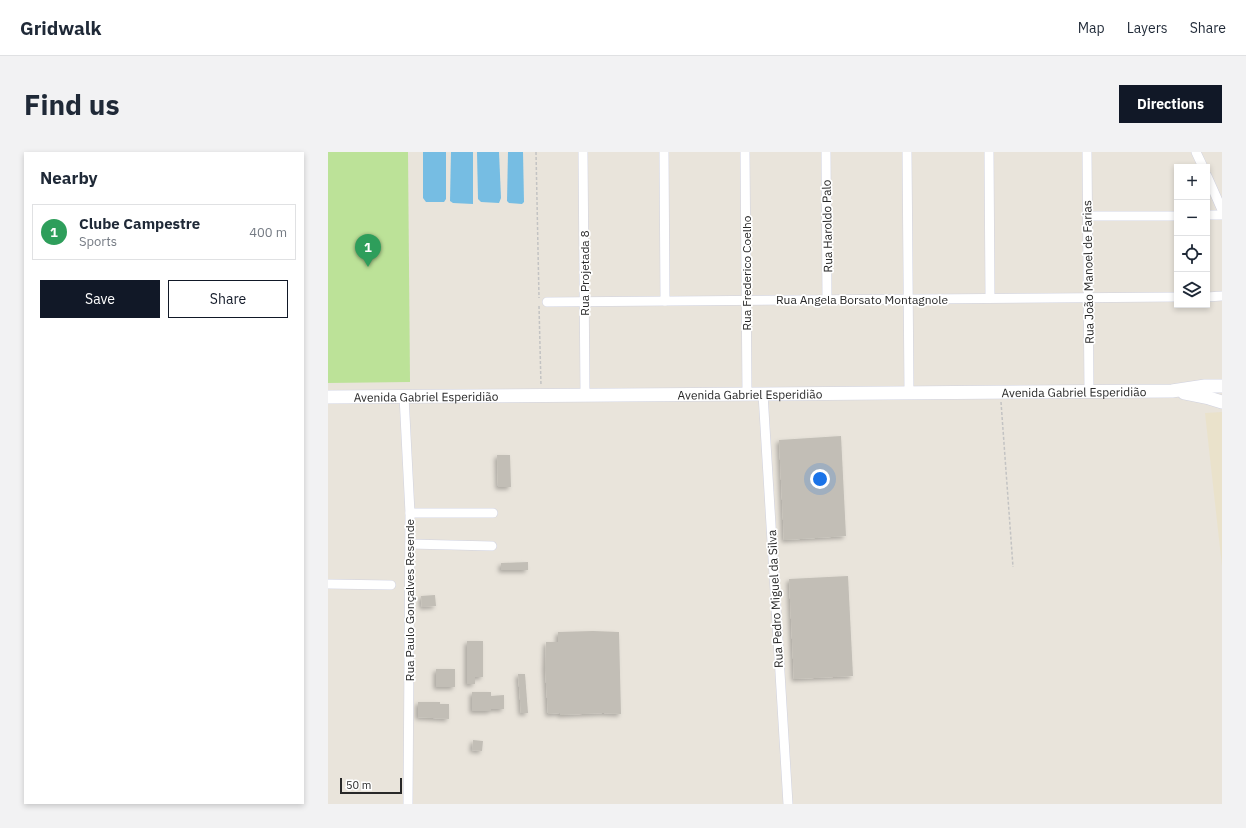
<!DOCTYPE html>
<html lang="en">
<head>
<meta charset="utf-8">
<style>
  :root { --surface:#fff; --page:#f2f2f3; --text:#1f2937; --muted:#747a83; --line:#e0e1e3; --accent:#111827 }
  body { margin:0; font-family:"IBM Plex Sans",sans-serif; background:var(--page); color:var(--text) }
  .controls { position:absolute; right:12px; top:12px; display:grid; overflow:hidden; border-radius:0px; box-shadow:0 2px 6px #0003 }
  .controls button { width:36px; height:36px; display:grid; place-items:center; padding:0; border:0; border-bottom:1px solid var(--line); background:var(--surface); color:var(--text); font:20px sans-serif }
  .scale { position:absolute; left:12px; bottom:10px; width:62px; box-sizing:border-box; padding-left:4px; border:2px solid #282828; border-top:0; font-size:11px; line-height:14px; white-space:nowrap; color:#282828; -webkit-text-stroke:3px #fff; paint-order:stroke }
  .you { position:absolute; left:492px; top:327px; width:14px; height:14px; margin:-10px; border:3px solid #fff; border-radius:50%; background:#1a73e8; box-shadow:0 0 0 6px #1a73e833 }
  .badge { display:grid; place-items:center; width:26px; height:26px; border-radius:50%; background:var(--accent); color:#fff; font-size:13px; font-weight:700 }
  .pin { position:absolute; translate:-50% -33px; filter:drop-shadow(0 1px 2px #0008) }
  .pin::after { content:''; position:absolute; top:21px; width:14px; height:12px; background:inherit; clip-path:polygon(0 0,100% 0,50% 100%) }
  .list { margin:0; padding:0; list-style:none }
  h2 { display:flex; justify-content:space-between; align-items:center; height:52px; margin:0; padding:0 16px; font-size:17px }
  h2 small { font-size:13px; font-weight:400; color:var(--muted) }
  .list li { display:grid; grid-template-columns:26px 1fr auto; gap:12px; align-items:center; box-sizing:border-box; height:56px; margin:0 8px 8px; padding:0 8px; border:1px solid var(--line); border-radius:0px }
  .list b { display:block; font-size:15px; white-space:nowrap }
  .list p { margin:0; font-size:13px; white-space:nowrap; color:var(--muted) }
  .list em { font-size:13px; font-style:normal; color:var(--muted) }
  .actions { display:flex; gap:8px; padding:12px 16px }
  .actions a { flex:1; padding:9px 0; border:1px solid var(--accent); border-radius:0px; text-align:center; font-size:14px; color:var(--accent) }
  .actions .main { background:var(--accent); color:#fff }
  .icon { flex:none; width:22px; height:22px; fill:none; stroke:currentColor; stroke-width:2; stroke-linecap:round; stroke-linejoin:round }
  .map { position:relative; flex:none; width:894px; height:652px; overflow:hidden; border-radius:0px }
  header { display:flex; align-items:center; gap:24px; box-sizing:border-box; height:56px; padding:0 20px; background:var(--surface); border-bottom:1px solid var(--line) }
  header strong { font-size:19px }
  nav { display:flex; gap:22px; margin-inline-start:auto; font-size:14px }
  .intro { display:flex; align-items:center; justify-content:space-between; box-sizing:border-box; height:96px; padding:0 24px }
  h1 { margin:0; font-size:28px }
  .button { padding:10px 18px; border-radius:0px; background:var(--accent); color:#fff; font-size:14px; font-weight:700 }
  main { display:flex; gap:24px; padding:0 24px }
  aside { flex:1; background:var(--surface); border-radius:0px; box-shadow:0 2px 6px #0003 }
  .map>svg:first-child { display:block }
  .education { fill:#eae2cb }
  .pitch { fill:#bce298 }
  .water { fill:#76bde3 }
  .building { fill:#c2beb6; filter:url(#shadow) }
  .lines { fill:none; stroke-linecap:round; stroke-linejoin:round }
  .minor-casing { stroke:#d0d2e0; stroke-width:10 }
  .secondary-casing { stroke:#d0d2e0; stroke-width:14 }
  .path { stroke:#c3c3c3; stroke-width:1.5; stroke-dasharray:3 2; stroke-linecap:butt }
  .minor { stroke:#fff; stroke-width:9 }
  .secondary { stroke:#fff; stroke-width:13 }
  .labels { text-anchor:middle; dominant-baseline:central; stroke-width:3.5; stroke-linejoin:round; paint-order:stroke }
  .street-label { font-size:12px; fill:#282828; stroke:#fff }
</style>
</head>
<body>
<header>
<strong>Gridwalk</strong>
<nav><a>Map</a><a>Layers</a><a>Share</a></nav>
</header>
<div class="intro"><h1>Find us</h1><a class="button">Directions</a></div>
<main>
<aside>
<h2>Nearby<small></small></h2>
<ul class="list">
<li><span class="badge" style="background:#2e9e5b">1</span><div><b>Clube Campestre</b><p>Sports</p></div><em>400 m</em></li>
</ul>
<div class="actions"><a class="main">Save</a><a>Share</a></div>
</aside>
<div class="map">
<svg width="894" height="652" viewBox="0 0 894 652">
  <defs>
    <filter id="shadow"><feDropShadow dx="-2.5" dy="2.5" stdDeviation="2" flood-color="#0004"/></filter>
  </defs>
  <rect width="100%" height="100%" fill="#e9e4db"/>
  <path class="education" d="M 894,260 L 894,414 L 877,261 Z"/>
  <path class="pitch" d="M 0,0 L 80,0 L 82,230 L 0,231 Z"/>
  <g class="water">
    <path d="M 95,0 L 118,0 L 118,47 L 116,50 L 98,50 L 95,46 Z"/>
    <path d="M 123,0 L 145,0 L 145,52 L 125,51 L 122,49 Z"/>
    <path d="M 149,0 L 171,0 L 173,46 L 171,51 L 153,50 L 150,47 Z"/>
    <path d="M 180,0 L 195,0 L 196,50 L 194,52 L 181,51 L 179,49 Z"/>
  </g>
  <g class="building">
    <path d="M 513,284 L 518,384 L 456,388 L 451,288 Z"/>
    <path d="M 169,303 L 182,303 L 183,335 L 170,335 Z"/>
    <path d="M 200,410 L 200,418 L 173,418 L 173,411 Z"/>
    <path d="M 520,424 L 525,524 L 466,527 L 461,427 Z"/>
    <path d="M 107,443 L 108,454 L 94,455 L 93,444 Z"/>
    <path d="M 265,479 L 291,480 L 293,562 L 275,561 L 232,563 L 232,561 L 220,562 L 217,516 L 218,490 L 230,490 L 230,480 Z"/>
    <path d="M 139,489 L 155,489 L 155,525 L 147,525 L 147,532 L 139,532 Z"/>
    <rect x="108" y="517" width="19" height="18"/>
    <path d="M 190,522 L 197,522 L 200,561 L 193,561 Z"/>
    <path d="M 144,540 L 163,540 L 163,544 L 176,543 L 176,557 L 163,557 L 163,559 L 144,559 Z"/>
    <path d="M 90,550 L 112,550 L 112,552 L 121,552 L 121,567 L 90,565 Z"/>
    <path d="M 145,588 L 155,589 L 154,599 L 144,598 Z"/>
  </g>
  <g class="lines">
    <defs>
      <g id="minor">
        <path d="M 255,0 L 257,243"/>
        <path d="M 336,0 L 337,149"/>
        <path d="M 417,0 L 419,242"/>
        <path d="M 498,0 L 499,147"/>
        <path d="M 579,0 L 581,241"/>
        <path d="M 661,0 L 662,146"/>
        <path d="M 759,0 L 761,240"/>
        <path d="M 868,0 L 875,15"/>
        <path d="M 879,24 L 894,58"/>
        <path d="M 879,63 L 894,63"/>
        <path d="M 759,64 L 849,64"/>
        <path d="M 879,145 L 894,144"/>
        <path d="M 219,150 L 849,145"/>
        <path d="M 435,242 L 460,652"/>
        <path d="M 76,244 L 82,361 L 80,652"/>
        <path d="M 82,361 L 165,361"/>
        <path d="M 82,392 L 164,394"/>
        <path d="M 0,432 L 63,433"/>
      </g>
      <g id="secondary">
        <path d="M 856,241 L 881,246 L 894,250"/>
        <path id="s1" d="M 0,245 L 844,239 L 877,234 L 894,234"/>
      </g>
    </defs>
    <use href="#minor" class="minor-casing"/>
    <use href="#secondary" class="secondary-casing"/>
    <g class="path">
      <path d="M 208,0 L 211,146"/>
      <path d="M 211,154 L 213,234"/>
      <path d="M 673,250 L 685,415"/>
    </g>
    <use href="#minor" class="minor"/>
    <use href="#secondary" class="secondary"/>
  </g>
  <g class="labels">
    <g class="street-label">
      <text transform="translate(499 74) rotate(-91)">Rua Haroldo Palo</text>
      <text transform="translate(760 120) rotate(-91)">Rua João Manoel de Farias</text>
      <text transform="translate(256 121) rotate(-90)">Rua Projetada 8</text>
      <text transform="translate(418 121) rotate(-90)">Rua Frederico Coelho</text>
      <text x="534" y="147">Rua Angela Borsato Montagnole</text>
      <text stroke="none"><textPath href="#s1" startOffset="746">Avenida Gabriel Esperidião</textPath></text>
      <text stroke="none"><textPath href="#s1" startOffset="422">Avenida Gabriel Esperidião</textPath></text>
      <text stroke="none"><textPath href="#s1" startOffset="98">Avenida Gabriel Esperidião</textPath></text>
      <text transform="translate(447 447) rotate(-93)">Rua Pedro Miguel da Silva</text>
      <text transform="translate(81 448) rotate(-90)">Rua Paulo Gonçalves Resende</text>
    </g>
  </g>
</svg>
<div class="controls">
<button>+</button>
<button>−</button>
<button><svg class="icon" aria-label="locate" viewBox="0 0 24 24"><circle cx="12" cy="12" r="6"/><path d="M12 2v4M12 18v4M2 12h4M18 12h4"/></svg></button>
<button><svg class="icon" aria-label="layers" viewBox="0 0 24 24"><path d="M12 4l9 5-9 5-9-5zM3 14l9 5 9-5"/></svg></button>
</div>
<div class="scale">50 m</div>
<div class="you"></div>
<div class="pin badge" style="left:40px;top:115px;background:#2e9e5b">1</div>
</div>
</main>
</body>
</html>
